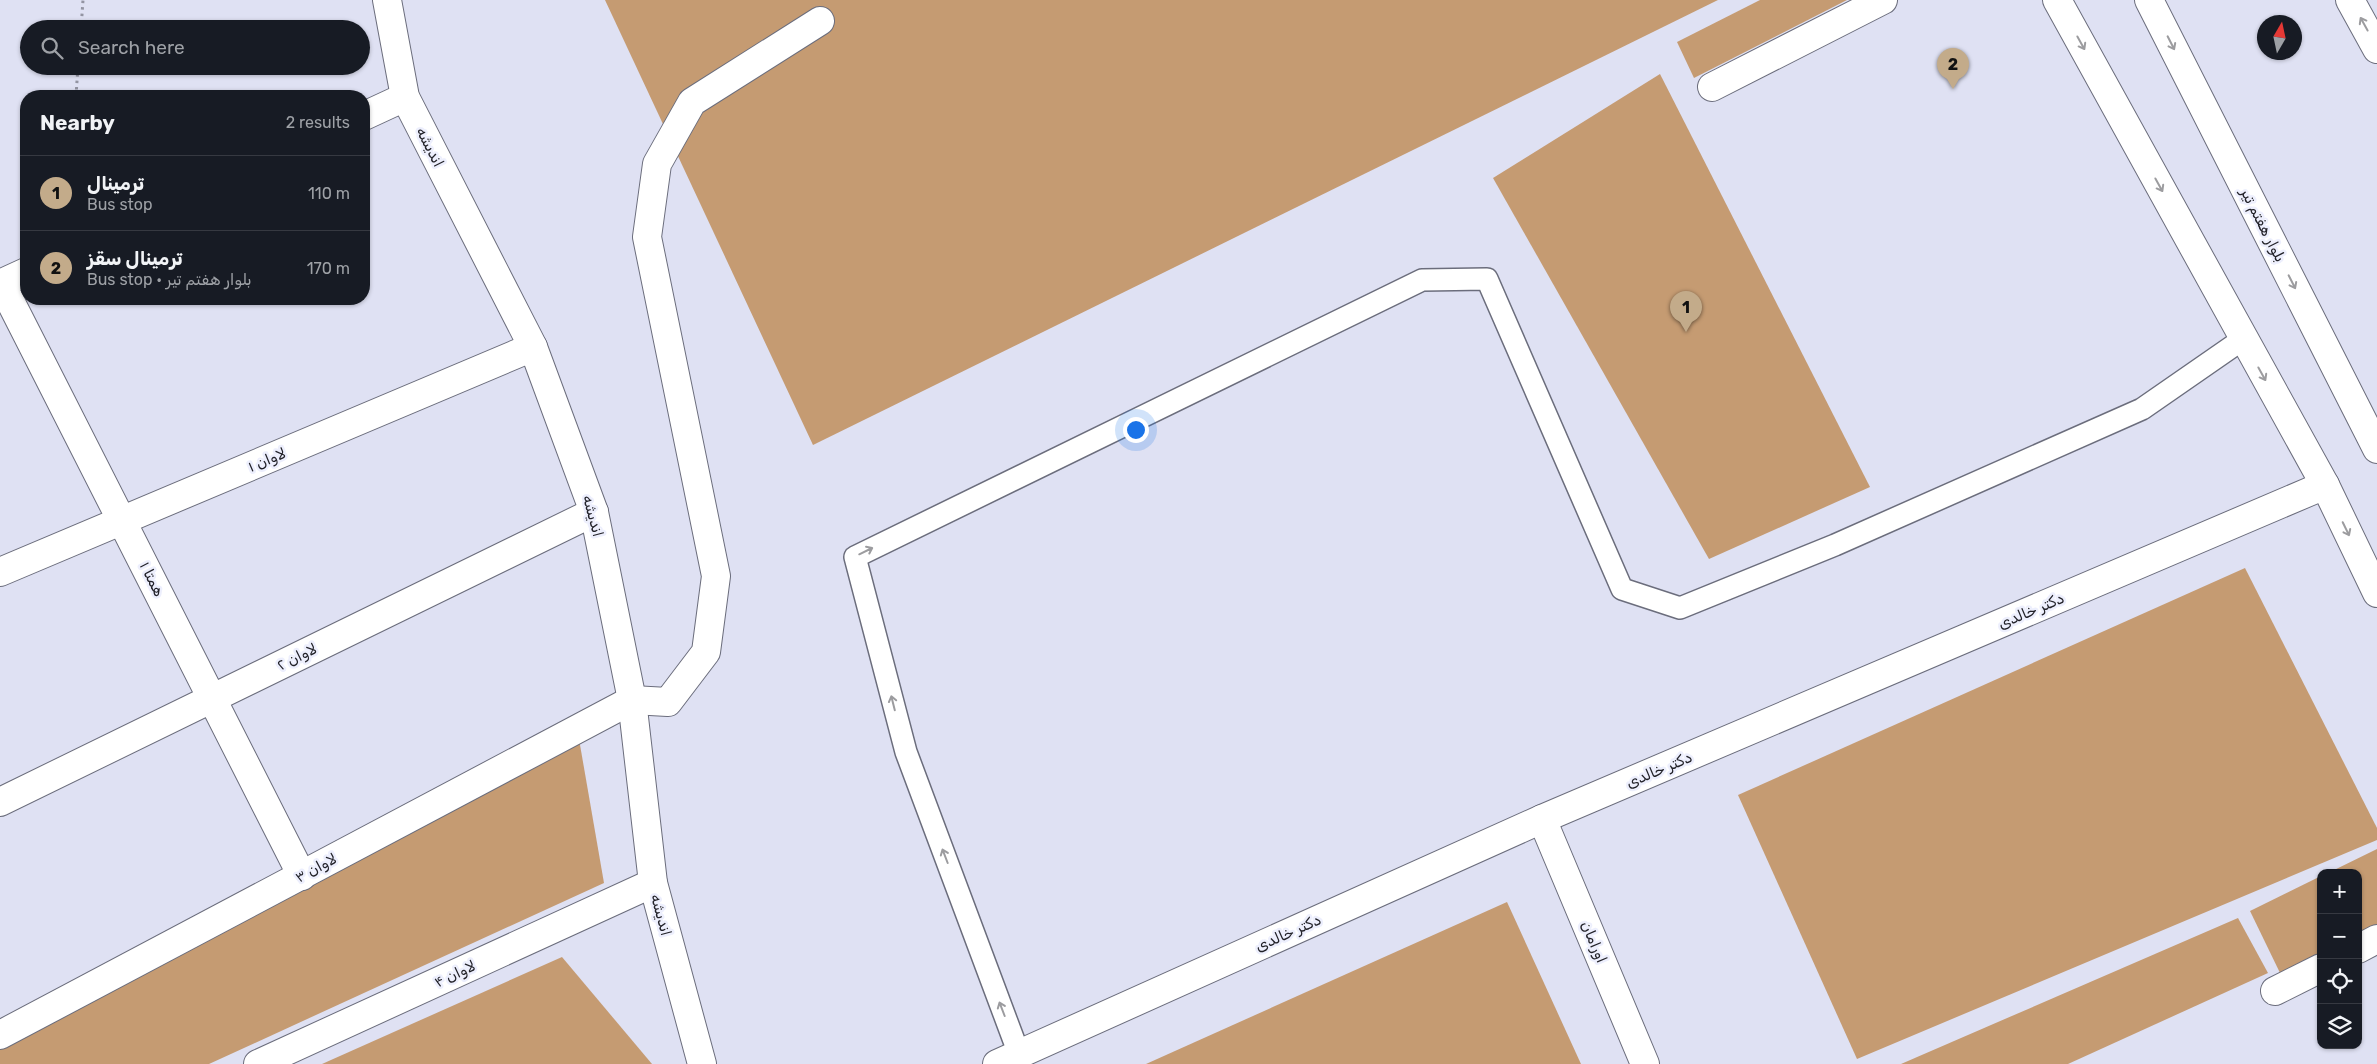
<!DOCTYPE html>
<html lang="en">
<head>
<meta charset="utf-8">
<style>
  :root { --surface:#171b24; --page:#242831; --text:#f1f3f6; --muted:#9ea1a6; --line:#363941; --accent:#c3ab8a }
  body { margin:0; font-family:Rubik,"Noto Sans Arabic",sans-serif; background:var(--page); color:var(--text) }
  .controls { position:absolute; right:15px; bottom:15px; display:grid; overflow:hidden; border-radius:10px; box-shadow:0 1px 4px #0004 }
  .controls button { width:45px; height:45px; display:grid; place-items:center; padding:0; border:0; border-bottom:1px solid var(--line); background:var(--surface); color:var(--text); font:25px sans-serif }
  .compass { position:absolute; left:2257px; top:15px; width:45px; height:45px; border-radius:50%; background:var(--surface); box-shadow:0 1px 4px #0004; rotate:9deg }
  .you { position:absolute; left:1135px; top:429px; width:18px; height:18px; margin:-12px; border:4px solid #fff; border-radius:50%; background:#1a73e8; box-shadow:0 0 0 8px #1a73e833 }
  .badge { display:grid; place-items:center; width:32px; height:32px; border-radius:50%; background:var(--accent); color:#111; font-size:16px; font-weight:700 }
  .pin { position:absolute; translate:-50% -41px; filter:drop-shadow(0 1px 2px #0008) }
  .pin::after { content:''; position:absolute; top:26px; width:18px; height:15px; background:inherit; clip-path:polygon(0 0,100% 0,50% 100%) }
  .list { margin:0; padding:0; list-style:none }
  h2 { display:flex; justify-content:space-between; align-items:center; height:65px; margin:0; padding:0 20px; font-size:21px }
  h2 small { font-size:16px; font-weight:400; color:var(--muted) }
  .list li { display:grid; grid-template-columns:32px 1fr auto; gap:15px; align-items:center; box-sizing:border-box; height:75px; padding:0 20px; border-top:1px solid var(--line) }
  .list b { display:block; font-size:19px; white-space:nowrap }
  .list p { margin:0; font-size:16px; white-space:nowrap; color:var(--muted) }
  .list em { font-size:16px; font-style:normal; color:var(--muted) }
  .icon { flex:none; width:28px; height:28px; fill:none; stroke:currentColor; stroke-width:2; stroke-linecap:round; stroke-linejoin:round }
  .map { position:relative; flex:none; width:2377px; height:1064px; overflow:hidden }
  .search { position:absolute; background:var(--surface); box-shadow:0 1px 4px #0004; left:20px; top:20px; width:350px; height:55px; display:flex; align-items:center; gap:12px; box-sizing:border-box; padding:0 18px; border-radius:28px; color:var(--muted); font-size:19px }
  .panel { position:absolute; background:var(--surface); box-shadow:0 1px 4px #0004; left:20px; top:90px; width:350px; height:215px; border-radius:20px }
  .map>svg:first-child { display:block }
  .building { fill:#c59b72 }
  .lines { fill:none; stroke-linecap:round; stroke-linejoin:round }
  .service-casing { stroke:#6b6d7c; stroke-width:24 }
  .minor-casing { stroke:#6b6d7c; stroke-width:30 }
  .tertiary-casing { stroke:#6b6d7c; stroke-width:30 }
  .primary-casing { stroke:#6b6d7c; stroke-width:30 }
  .path { stroke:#9394a2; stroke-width:3; stroke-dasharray:2.5 4; stroke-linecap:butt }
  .service { stroke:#fff; stroke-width:21 }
  .minor { stroke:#fff; stroke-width:28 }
  .tertiary { stroke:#fff; stroke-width:28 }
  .primary { stroke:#fff; stroke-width:28 }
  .oneway { stroke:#9c9c9f }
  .labels { text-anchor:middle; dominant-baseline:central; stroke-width:5; stroke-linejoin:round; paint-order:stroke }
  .street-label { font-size:15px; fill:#222229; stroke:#edeffd }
</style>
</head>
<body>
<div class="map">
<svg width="2377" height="1064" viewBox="0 0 2377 1064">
  <rect width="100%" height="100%" fill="#dfe1f3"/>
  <g class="building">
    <path d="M 605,0 L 1718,0 L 813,445 Z"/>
    <path d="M 1760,0 L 1847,0 L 1694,78 L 1677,42 Z"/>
    <path d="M 1660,74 L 1870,487 L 1709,559 L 1493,178 Z"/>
    <path d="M 2245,568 L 2377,828 L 2377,840 L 1857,1059 L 1738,795 Z"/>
    <path d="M 579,739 L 604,883 L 209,1064 L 0,1064 L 0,1047 Z"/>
    <path d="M 2377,849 L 2377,928 L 2358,937 L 2358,873 L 2328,873 Z"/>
    <path d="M 2321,876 L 2321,955 L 2281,975 L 2250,911 Z"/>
    <path d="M 1507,902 L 1581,1064 L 1146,1064 Z"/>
    <path d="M 2238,918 L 2268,973 L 2068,1064 L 1901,1064 Z"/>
    <path d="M 562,957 L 652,1064 L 322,1064 Z"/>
  </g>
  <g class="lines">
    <defs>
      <path id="service" d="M 1019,1054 L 906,752 L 855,557 L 1422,280 L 1487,279 L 1622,589 L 1680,608 L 1835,545 L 2142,409 L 2243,339"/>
      <g id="minor">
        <path d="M 387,0 L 405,97 L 533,347 L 594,512 L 632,700 L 653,883 L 702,1064"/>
        <path d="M 2057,0 L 2325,485 L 2377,593"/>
        <path d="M 1712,87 L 1883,0"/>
        <path d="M 364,116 L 405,97"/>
        <path d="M 1,283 L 302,876"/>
        <path d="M 0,284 L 26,272"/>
        <path d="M 0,572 L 533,347"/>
        <path d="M 0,802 L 594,512"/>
        <path d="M 1542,819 L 1645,1064"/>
        <path d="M 2358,949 L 2377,939"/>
        <path d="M 2275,991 L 2321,968"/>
        <path d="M 0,1035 L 632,700 L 668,702 L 706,652 L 716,576 L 647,237 L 657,164 L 692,102 L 820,21"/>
        <path d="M 258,1064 L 653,883"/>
      </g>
      <path id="tertiary" d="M 997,1064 L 1542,819 L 2325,485"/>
      <g id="primary">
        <path d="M 2149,0 L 2377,449"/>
        <path d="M 2350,0 L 2377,49"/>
      </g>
    </defs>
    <use href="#service" class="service-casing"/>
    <use href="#minor" class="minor-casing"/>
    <use href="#tertiary" class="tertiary-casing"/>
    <use href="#primary" class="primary-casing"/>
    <g class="path">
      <path d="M 81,29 L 83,0"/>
      <path d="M 76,96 L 78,66"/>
    </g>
    <use href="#service" class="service"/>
    <use href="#minor" class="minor"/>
    <use href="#tertiary" class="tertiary"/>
    <use href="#primary" class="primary"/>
  </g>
  <defs><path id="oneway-shaft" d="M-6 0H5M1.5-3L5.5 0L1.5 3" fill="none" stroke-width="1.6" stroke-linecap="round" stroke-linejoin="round" transform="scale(1.25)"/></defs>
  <g class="oneway">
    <use href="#oneway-shaft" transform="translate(2364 24) rotate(-119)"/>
    <use href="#oneway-shaft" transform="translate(2081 43) rotate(61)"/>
    <use href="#oneway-shaft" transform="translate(2171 43) rotate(63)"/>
    <use href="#oneway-shaft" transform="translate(2159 185) rotate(61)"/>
    <use href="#oneway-shaft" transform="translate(2292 282) rotate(63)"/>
    <use href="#oneway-shaft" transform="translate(2262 374) rotate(61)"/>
    <use href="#oneway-shaft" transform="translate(2346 529) rotate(64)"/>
    <use href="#oneway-shaft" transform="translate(866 551) rotate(-26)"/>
    <use href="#oneway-shaft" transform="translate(893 703) rotate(-104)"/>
    <use href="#oneway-shaft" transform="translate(945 856) rotate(-111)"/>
    <use href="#oneway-shaft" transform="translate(1002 1009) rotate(-111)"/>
  </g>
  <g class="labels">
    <g class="street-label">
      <text transform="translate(430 147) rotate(63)">اندیشه</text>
      <text transform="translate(2263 225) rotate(63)">بلوار هفتم تیر</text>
      <text transform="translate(267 460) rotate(-23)">لاوان ۱</text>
      <text transform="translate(593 516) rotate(75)">اندیشه</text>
      <text transform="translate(152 579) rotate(63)">همتا ۱</text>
      <text transform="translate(2031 611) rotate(-23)">دکتر خالدی</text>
      <text transform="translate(297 657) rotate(-26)">لاوان ۲</text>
      <text transform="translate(1659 770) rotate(-23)">دکتر خالدی</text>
      <text transform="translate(316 868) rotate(-28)">لاوان ۳</text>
      <text transform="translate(661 915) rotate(75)">اندیشه</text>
      <text transform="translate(1288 933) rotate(-24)">دکتر خالدی</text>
      <text transform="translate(1594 942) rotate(67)">اورامان</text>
      <text transform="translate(455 974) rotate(-25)">لاوان ۴</text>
    </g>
  </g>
</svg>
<div class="controls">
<button>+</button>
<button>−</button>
<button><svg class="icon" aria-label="locate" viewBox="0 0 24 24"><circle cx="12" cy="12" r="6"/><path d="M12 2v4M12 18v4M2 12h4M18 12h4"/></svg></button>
<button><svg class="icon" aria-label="layers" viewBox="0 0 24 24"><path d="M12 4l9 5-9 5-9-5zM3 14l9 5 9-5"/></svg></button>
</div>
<svg class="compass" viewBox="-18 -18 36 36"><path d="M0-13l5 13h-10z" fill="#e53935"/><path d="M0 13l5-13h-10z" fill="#9ea1a6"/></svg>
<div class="you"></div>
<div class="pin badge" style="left:1686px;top:332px">1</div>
<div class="pin badge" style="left:1953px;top:89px">2</div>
<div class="search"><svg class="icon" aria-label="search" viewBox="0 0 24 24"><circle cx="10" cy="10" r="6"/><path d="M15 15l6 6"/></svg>Search here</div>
<section class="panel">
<h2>Nearby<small>2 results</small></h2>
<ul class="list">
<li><span class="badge">1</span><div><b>ترمینال</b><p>Bus stop</p></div><em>110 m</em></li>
<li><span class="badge">2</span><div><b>ترمینال سقز</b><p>Bus stop · بلوار هفتم تیر</p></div><em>170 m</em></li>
</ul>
</section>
</div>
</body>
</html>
